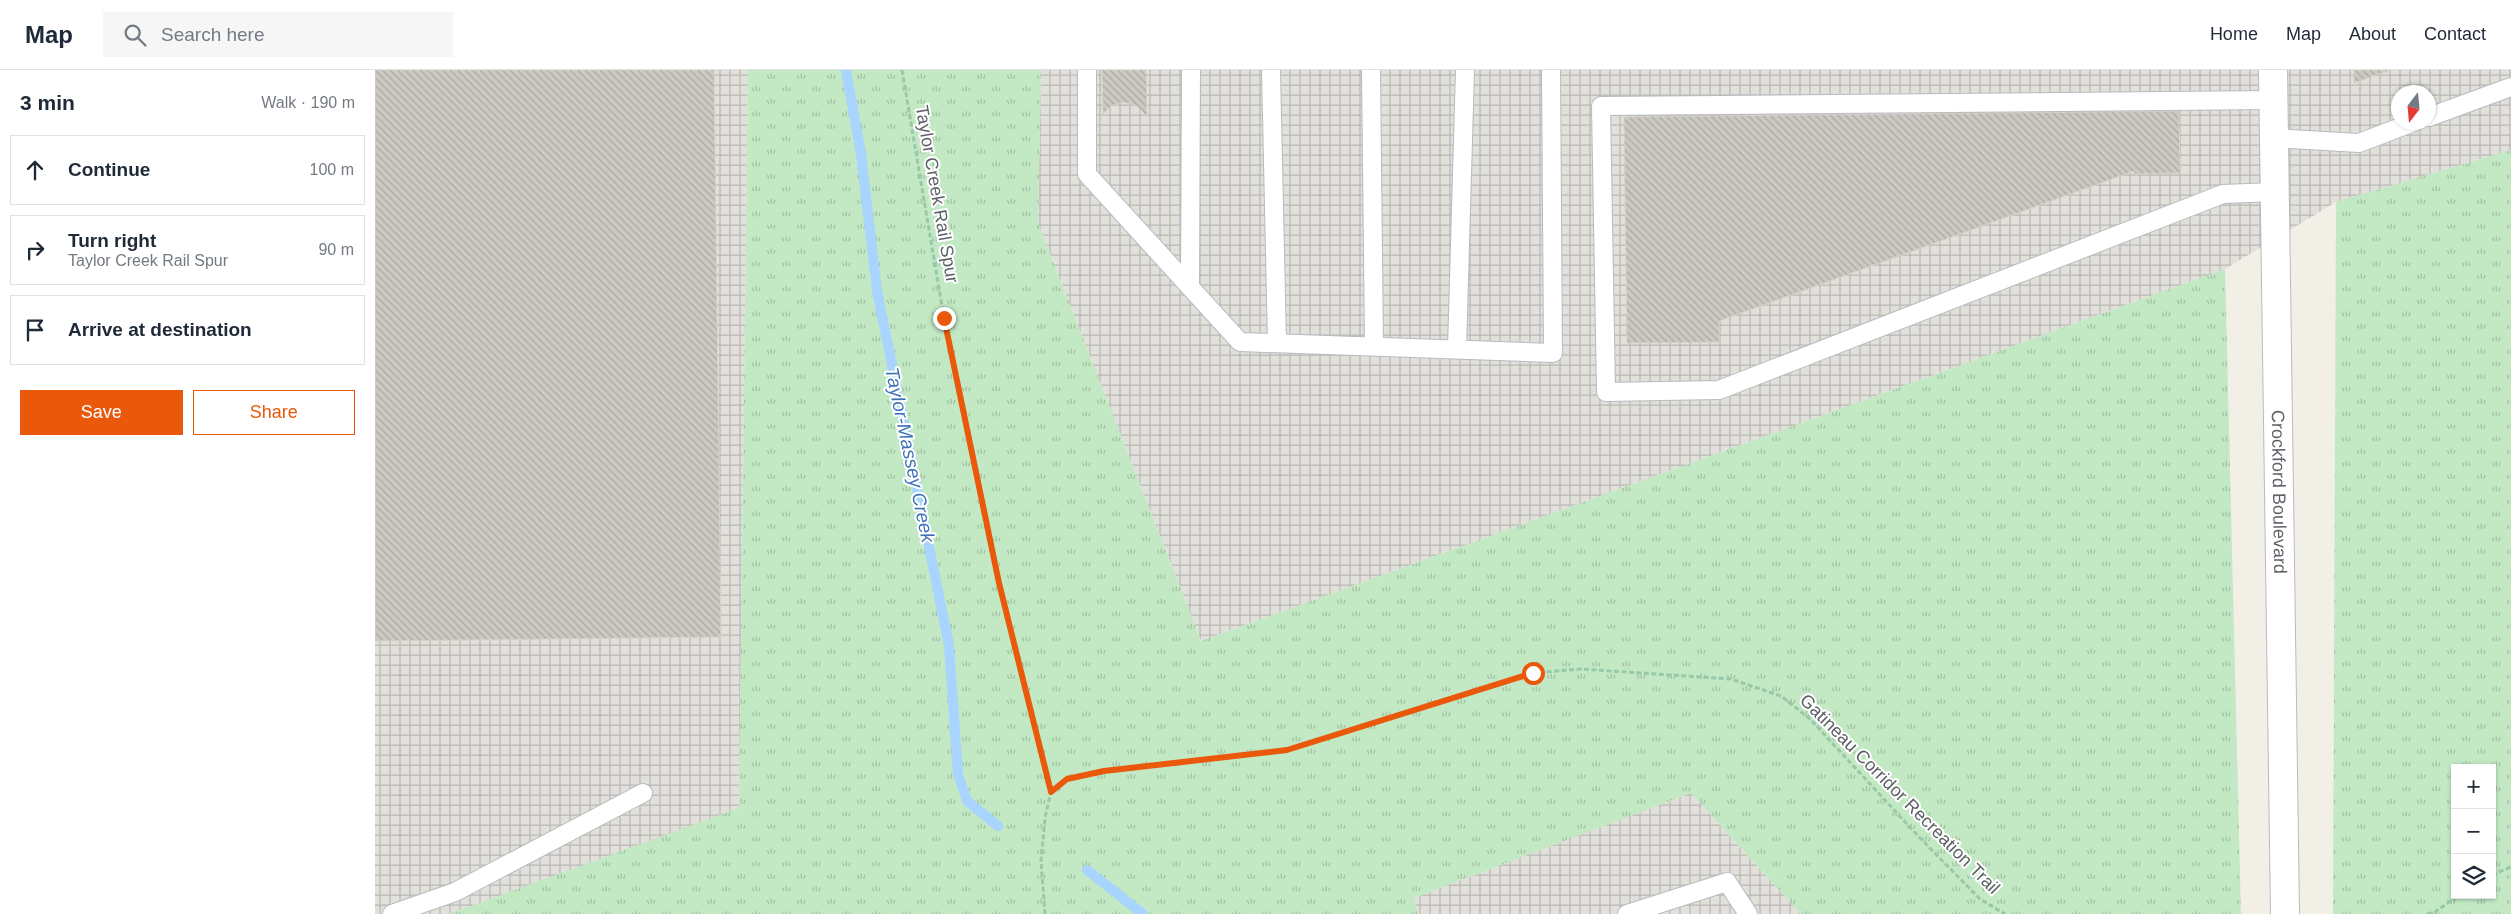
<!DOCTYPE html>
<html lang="en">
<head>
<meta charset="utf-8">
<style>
  :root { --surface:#fff; --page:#f6f6f7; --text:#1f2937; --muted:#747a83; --line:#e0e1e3; --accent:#ea580c }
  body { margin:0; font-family:Helvetica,sans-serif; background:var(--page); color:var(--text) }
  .controls { position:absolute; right:15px; bottom:15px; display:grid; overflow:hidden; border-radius:0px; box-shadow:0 1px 4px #0004 }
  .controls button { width:45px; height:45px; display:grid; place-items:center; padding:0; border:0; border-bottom:1px solid var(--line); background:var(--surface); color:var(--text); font:25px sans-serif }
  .compass { position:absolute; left:2016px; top:15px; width:45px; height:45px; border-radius:50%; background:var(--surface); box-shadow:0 1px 4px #0004; rotate:196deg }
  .stop { position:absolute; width:15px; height:15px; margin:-11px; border:4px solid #ea580c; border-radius:50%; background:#fff }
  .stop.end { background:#ea580c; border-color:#fff; box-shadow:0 1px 5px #0008 }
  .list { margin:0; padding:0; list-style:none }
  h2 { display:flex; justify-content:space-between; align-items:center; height:65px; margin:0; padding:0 20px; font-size:21px }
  h2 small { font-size:16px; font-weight:400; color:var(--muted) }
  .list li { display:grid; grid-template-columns:32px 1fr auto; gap:15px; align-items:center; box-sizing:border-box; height:70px; margin:0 10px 10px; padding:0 10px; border:1px solid var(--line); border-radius:0px }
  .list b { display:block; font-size:19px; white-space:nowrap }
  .list p { margin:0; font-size:16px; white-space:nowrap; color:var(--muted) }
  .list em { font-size:16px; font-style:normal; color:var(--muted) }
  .actions { display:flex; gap:10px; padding:15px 20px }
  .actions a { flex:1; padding:11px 0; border:1px solid var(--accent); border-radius:0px; text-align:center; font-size:18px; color:var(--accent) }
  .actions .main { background:var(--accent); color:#fff }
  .icon { flex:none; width:28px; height:28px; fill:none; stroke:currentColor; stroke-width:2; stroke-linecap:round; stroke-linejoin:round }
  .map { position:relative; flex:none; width:2136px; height:844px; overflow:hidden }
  header { display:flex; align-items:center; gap:30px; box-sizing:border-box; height:70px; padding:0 25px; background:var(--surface); border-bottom:1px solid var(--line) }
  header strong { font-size:24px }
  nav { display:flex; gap:28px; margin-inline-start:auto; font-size:18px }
  .search { width:350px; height:45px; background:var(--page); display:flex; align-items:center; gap:12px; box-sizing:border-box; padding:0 18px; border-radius:0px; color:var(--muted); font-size:19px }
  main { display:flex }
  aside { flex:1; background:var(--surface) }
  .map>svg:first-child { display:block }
  .industrial { fill:url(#industrial-grid); fill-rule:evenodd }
  .grass { fill:url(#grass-tufts); fill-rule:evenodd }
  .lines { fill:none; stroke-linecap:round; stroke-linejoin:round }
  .stream { stroke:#a8d4ff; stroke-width:10 }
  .building { fill:url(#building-back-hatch); stroke:#d6d1c4 }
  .service-casing { stroke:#b8bbc0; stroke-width:20 }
  .tertiary-casing { stroke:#b8bbc0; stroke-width:30 }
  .path { stroke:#99c8a9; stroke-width:3; stroke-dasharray:5 2.5; stroke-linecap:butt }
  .service { stroke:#fff; stroke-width:18 }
  .tertiary { stroke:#fff; stroke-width:28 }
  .route { stroke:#ea580c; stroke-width:6 }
  .labels { text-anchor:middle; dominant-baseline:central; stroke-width:4; stroke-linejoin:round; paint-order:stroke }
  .street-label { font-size:18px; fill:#5d6167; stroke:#fff }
  .water-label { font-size:19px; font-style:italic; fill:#3e72b8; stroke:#fff }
</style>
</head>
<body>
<header>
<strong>Map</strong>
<div class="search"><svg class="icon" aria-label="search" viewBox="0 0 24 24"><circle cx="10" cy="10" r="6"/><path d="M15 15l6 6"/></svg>Search here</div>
<nav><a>Home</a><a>Map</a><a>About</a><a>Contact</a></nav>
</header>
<main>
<aside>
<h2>3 min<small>Walk · 190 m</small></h2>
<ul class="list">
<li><svg class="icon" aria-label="ahead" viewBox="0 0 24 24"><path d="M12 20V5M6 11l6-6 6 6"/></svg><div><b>Continue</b></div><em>100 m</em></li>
<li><svg class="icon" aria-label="right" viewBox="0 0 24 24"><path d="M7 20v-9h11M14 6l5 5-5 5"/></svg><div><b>Turn right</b><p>Taylor Creek Rail Spur</p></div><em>90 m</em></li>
<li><svg class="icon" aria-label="arrive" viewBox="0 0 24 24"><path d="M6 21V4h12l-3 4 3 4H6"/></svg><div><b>Arrive at destination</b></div></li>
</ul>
<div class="actions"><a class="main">Save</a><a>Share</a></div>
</aside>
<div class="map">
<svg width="2136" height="844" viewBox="0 0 2136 844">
  <defs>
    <pattern id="industrial-grid" width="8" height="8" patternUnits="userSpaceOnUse" patternTransform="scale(1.25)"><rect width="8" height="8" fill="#e1e0da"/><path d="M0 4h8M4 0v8" fill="none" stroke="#bab9b5"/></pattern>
    <pattern id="grass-tufts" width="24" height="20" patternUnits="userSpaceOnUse" patternTransform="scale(1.25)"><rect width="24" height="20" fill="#c2e9c4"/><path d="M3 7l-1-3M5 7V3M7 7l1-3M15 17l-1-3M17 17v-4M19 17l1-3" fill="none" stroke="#a1c0a3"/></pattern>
    <pattern id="building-back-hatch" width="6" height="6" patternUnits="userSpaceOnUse" patternTransform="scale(1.25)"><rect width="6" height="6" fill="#ccc9c3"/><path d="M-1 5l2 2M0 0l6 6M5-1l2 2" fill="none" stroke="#a9a7a2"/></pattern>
  </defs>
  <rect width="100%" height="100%" fill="#f1efe6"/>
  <g class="industrial">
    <path d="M 0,0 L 373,0 L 364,739 L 74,844 L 0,844 Z"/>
    <path d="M 666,0 L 2136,0 L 2136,80 L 1961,132 L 1850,199 L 826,571 L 663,153 ZM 2024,22 L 2054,22 L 2054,52 L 2024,52 Z"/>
    <path d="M 1316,723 L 1426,844 L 1043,844 L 1038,828 Z"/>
  </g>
  <g class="grass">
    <path d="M 373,0 L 666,0 L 663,153 L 826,571 L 1850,199 L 1866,844 L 1426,844 L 1316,723 L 1039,828 L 1043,844 L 74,844 L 364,738 Z"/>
    <path d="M 2136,80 L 2136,844 L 1958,844 L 1961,132 ZM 2080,698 L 2117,698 L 2117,825 L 2080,825 Z"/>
  </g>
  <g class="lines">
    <g class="stream">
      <path d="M 471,0 L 486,84 L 502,221 L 574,575 L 583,704 L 592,731 L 623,756"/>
      <path d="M 712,800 L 768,844"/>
    </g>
  </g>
  <g class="building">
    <path d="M 0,0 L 339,0 L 346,567 L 0,571 Z"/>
    <path d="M 727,0 L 771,0 L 772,46 L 762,36 L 749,32 L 736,36 L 728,44 Z"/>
    <path d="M 1979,0 L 2015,0 L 1979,13 Z"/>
    <path d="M 1804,41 L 1805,103 L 1759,104 L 1759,101 L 1344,251 L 1344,272 L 1252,273 L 1249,47 Z"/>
  </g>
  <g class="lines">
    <defs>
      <g id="service">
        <path d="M 712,0 L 712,104 L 865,272 L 1178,283 L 1176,0"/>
        <path d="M 896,0 L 902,273"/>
        <path d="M 996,0 L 999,276"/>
        <path d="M 1898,30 L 1226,36 L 1231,322 L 1344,320 L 1848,124 L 1900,122"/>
        <path d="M 2054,47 L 2136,17"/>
        <path d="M 1899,68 L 1984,73 L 2039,52"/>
        <path d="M 815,217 L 816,0"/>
        <path d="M 1082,279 L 1090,0"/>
        <path d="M 17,844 L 80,822 L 268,723"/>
        <path d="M 1252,844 L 1352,812 L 1373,844"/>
      </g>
      <g id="tertiary">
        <path id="s1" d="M 1898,0 L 1910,844"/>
      </g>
    </defs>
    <use href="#service" class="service-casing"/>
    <use href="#tertiary" class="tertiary-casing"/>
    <g class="path">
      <path d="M 527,0 L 569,248 L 624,513 L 676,721"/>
      <path d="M 2117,805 L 2136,797"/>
      <path d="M 670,844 L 666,791 L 670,748 L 676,721 L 692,709 L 729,701 L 912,680 L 1158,603 L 1206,599 L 1356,609 L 1406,626 L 1435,649 L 1545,768 L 1605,829 L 1630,844"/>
      <path d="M 2052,844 L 2060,842 L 2084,825"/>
    </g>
    <use href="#service" class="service"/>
    <use href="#tertiary" class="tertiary"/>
  </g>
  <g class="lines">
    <path class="route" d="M 569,248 L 624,513 L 676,722 L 692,709 L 729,701 L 912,680 L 1158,603"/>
  </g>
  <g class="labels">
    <g class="street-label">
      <text transform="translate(562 124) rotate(80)">Taylor Creek Rail Spur</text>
      <text stroke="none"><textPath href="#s1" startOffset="422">Crockford Boulevard</textPath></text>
      <text transform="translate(1525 724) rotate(45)">Gatineau Corridor Recreation Trail</text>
    </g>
    <g class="water-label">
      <text transform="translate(535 385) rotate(78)">Taylor-Massey Creek</text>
    </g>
  </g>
</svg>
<div class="controls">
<button>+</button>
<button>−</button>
<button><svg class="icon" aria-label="layers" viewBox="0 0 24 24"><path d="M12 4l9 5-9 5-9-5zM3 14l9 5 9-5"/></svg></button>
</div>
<svg class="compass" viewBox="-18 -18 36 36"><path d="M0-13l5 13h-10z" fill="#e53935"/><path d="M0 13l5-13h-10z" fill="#747a83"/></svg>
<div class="stop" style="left:1158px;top:603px"></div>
<div class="stop end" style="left:569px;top:248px"></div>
</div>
</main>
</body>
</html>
